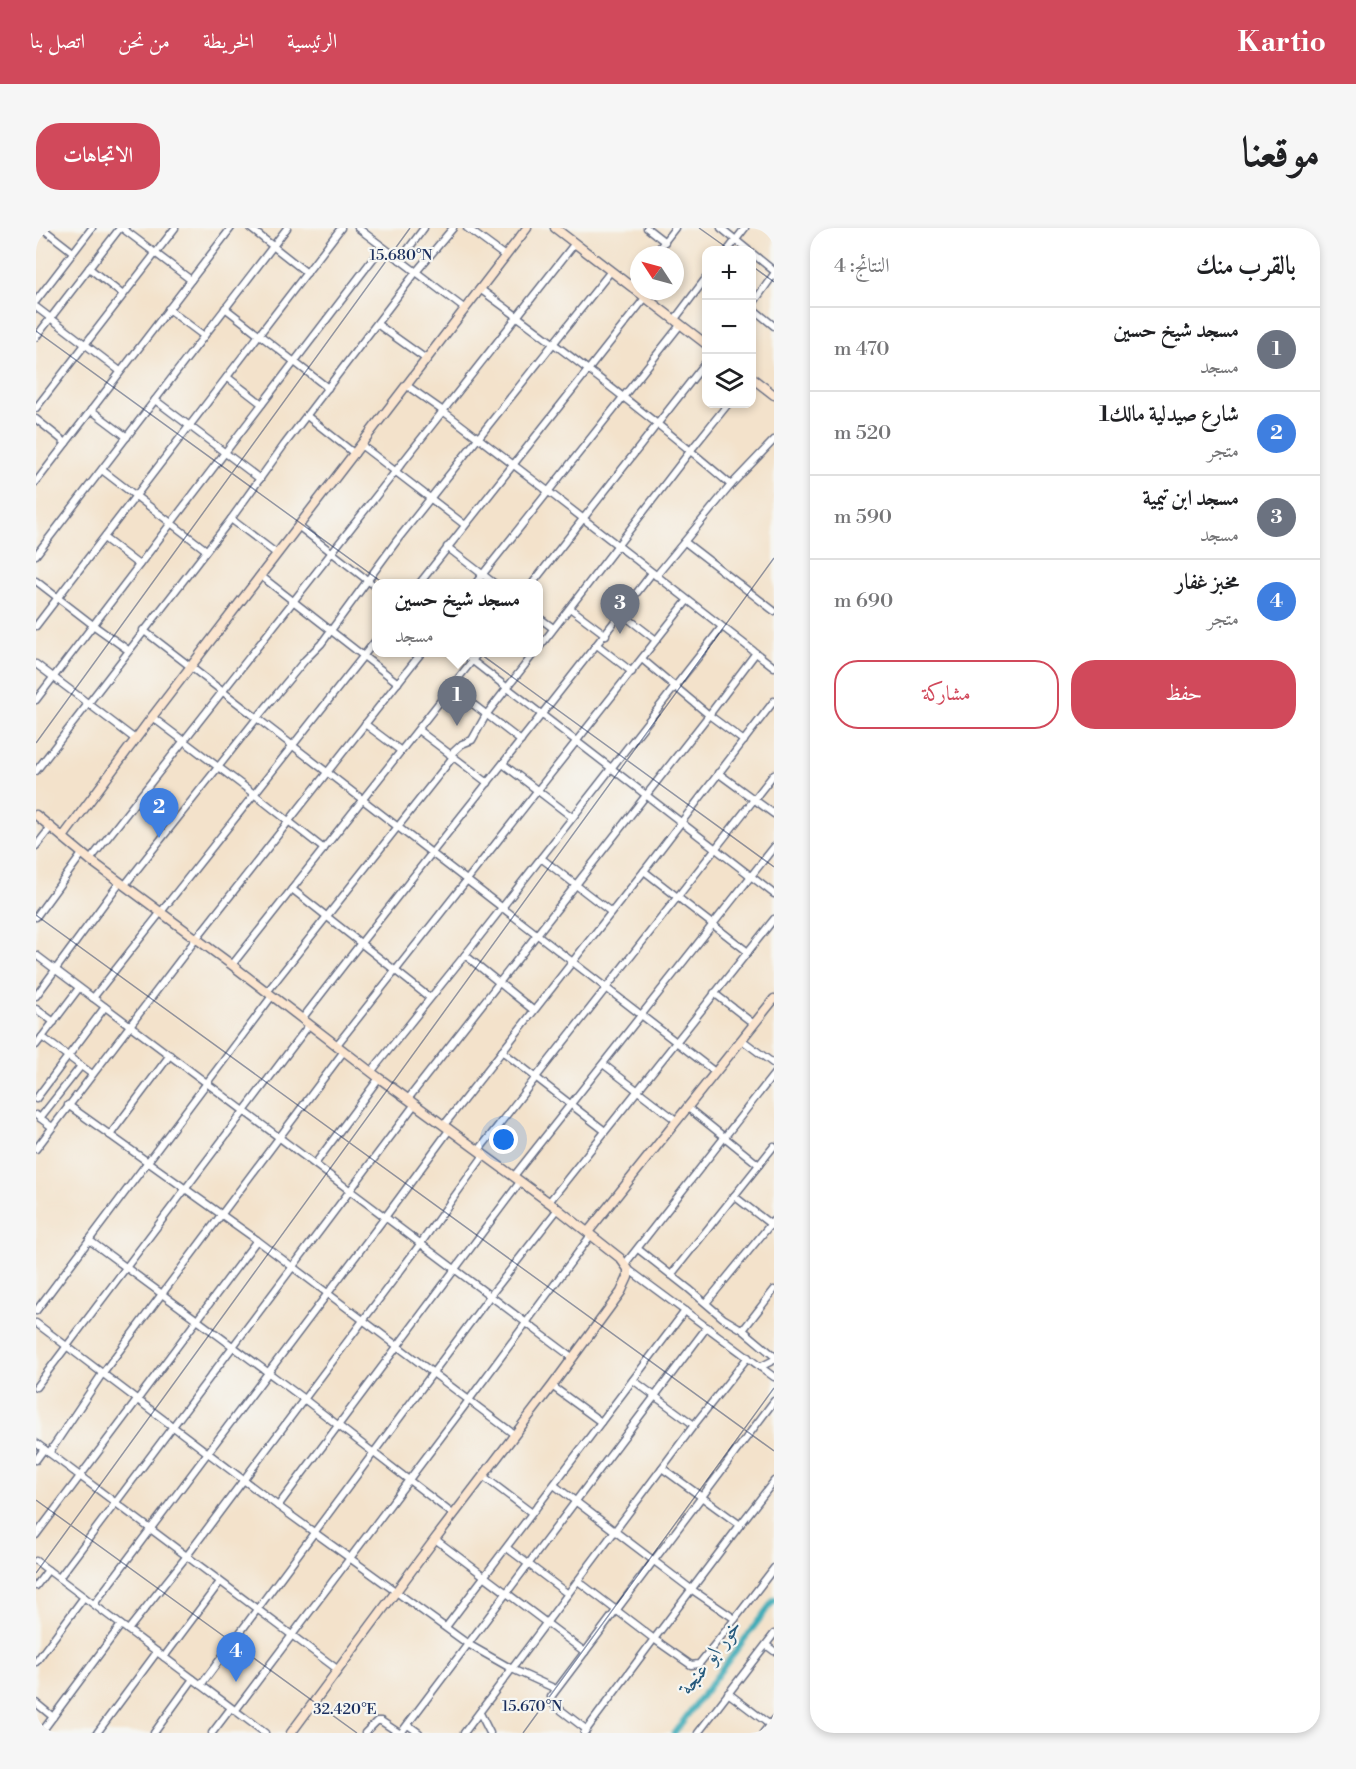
<!DOCTYPE html>
<html lang="ar">
<head>
<meta charset="utf-8">
<style>
  :root { --surface:#fff; --page:#f6f6f6; --text:#202124; --muted:#757577; --line:#e0e0e0; --accent:#d1495b }
  body { margin:0; font-family:"Libre Bodoni",Amiri,serif; background:var(--page); color:var(--text); direction:rtl }
  .controls { position:absolute; right:18px; top:18px; display:grid; overflow:hidden; border-radius:12px; box-shadow:0 3px 9px #0003 }
  .controls button { width:54px; height:54px; display:grid; place-items:center; padding:0; border:0; border-bottom:2px solid var(--line); background:var(--surface); color:var(--text); font:30px sans-serif }
  .compass { position:absolute; left:594px; top:18px; width:54px; height:54px; border-radius:50%; background:var(--surface); box-shadow:0 3px 9px #0003; rotate:306deg }
  .you { position:absolute; left:468px; top:912px; width:21px; height:21px; margin:-15px; border:4px solid #fff; border-radius:50%; background:#1a73e8; box-shadow:0 0 0 9px #1a73e833 }
  .badge { display:grid; place-items:center; width:39px; height:39px; border-radius:50%; background:var(--accent); color:#fff; font-size:20px; font-weight:700 }
  .pin { position:absolute; translate:-50% -50px; filter:drop-shadow(0 2px 3px #0008) }
  .pin::after { content:''; position:absolute; top:32px; width:21px; height:18px; background:inherit; clip-path:polygon(0 0,100% 0,50% 100%) }
  .popup { position:absolute; left:336px; top:351px; width:171px; height:78px; box-sizing:border-box; display:grid; place-content:center; border-radius:12px; background:var(--surface); filter:drop-shadow(0 2px 4px #0005); font-size:20px; white-space:nowrap; color:var(--muted) }
  .popup b { font-size:22px; color:var(--text) }
  .popup::after { content:''; position:absolute; left:50%; top:100%; margin-left:-12px; border:12px solid transparent; border-top-color:var(--surface) }
  .list { margin:0; padding:0; list-style:none }
  h2 { display:flex; justify-content:space-between; align-items:center; height:78px; margin:0; padding:0 24px; font-size:26px }
  h2 small { font-size:20px; font-weight:400; color:var(--muted) }
  .list li { display:grid; grid-template-columns:39px 1fr auto; gap:18px; align-items:center; box-sizing:border-box; height:84px; padding:0 24px; border-top:2px solid var(--line) }
  .list b { display:block; font-size:22px; white-space:nowrap }
  .list p { margin:0; font-size:20px; white-space:nowrap; color:var(--muted) }
  .list em { font-size:20px; font-style:normal; color:var(--muted) }
  .actions { display:flex; gap:12px; padding:18px 24px }
  .actions a { flex:1; padding:14px 0; border:2px solid var(--accent); border-radius:24px; text-align:center; font-size:21px; color:var(--accent) }
  .actions .main { background:var(--accent); color:#fff }
  .icon { flex:none; width:33px; height:33px; fill:none; stroke:currentColor; stroke-width:2; stroke-linecap:round; stroke-linejoin:round }
  .map { position:relative; flex:none; width:738px; height:1505px; overflow:hidden; direction:ltr; border-radius:24px }
  header { display:flex; align-items:center; gap:36px; box-sizing:border-box; height:84px; padding:0 30px; background:var(--accent); color:#fff }
  header strong { font-size:28px }
  nav { display:flex; gap:33px; margin-inline-start:auto; font-size:21px }
  .intro { display:flex; align-items:center; justify-content:space-between; box-sizing:border-box; height:144px; padding:0 36px }
  h1 { margin:0; font-size:42px }
  .button { padding:15px 27px; border-radius:24px; background:var(--accent); color:#fff; font-size:21px; font-weight:700 }
  main { display:flex; gap:36px; padding:0 36px }
  aside { flex:1; background:var(--surface); border-radius:24px; box-shadow:0 3px 9px #0003 }
  .map>svg:first-child { display:block }
  .lines { fill:none; stroke-linecap:round; stroke-linejoin:round }
  .canal { stroke:#3babb7; stroke-width:6 }
  .street-casing { stroke:#676e84; stroke-width:9 }
  .secondary-casing { stroke:#676e84; stroke-width:11 }
  .street { stroke:#fff; stroke-width:6 }
  .secondary { stroke:#fbe5cf; stroke-width:8 }
  .ticks { fill:none; stroke:#1b2f5e; stroke-width:1.5; stroke-opacity:0.45 }
  .labels { text-anchor:middle; dominant-baseline:central; stroke-width:4.5; stroke-linejoin:round; paint-order:stroke }
  .water-label { font-size:21px; font-style:italic; fill:#265a7d; stroke:#f6f6f2 }
  .ticks-label { font-size:15px; text-anchor:middle; fill:#1b2f5e; stroke:#f6f6f2; stroke-width:4.5; stroke-linejoin:round; paint-order:stroke }
</style>
</head>
<body>
<header>
<strong>Kartio</strong>
<nav><a>الرئيسية</a><a>الخريطة</a><a>من نحن</a><a>اتصل بنا</a></nav>
</header>
<div class="intro"><h1>موقعنا</h1><a class="button">الاتجاهات</a></div>
<main>
<aside>
<h2>بالقرب منك<small>النتائج: 4</small></h2>
<ul class="list">
<li><span class="badge" style="background:#6b7280">1</span><div><b>مسجد شيخ حسين</b><p>مسجد</p></div><em>470 m</em></li>
<li><span class="badge" style="background:#3f7fe0">2</span><div><b>شارع صيدلية مالك1</b><p>متجر</p></div><em>520 m</em></li>
<li><span class="badge" style="background:#6b7280">3</span><div><b>مسجد ابن تيمية</b><p>مسجد</p></div><em>590 m</em></li>
<li><span class="badge" style="background:#3f7fe0">4</span><div><b>مخبز غفار</b><p>متجر</p></div><em>690 m</em></li>
</ul>
<div class="actions"><a class="main">حفظ</a><a>مشاركة</a></div>
</aside>
<div class="map">
<svg width="738" height="1505" viewBox="0 0 738 1505">
  <rect width="100%" height="100%" fill="#f6f6f2"/>
  <filter id="ink" filterUnits="userSpaceOnUse"><feTurbulence type="fractalNoise" baseFrequency=".0167" numOctaves="2"/><feDisplacementMap in="SourceGraphic" scale="12" xChannelSelector="R" yChannelSelector="G"/><feConvolveMatrix kernelMatrix="1 2 1 2 8 2 1 2 1" color-interpolation-filters="sRGB"/></filter>
  <filter id="wash" filterUnits="userSpaceOnUse"><feTurbulence type="fractalNoise" baseFrequency=".008" numOctaves="4" result="noise"/><feDisplacementMap in="SourceGraphic" scale="24" xChannelSelector="R" yChannelSelector="G"/><feGaussianBlur stdDeviation="1.35" result="paint"/><feColorMatrix in="noise" values="0 0 0 0 0 0 0 0 0 0 0 0 0 0 0 0 0 1.4 0 .05"/><feComposite in="paint" operator="in"/></filter>
  <g filter="url(#wash)">
    <rect width="100%" height="100%" fill="#f3e2cb"/>
    <g class="lines">
      <path class="canal" d="M 638,1505 L 738,1372"/>
    </g>
  </g>
  <g filter="url(#ink)">
    <g class="lines">
      <defs>
        <g id="street">
          <path d="M 6,0 L 37,24"/>
          <path d="M 86,0 L 155,52"/>
          <path d="M 214,0 L 271,45"/>
          <path d="M 322,0 L 429,81"/>
          <path d="M 431,0 L 469,28"/>
          <path d="M 611,0 L 629,14"/>
          <path d="M 685,0 L 712,22"/>
          <path d="M 692,22 L 709,0"/>
          <path d="M 716,25 L 738,43"/>
          <path d="M 618,27 L 639,0"/>
          <path d="M 364,32 L 388,0"/>
          <path d="M 53,40 L 87,67"/>
          <path d="M 594,57 L 603,46"/>
          <path d="M 444,61 C 530,124 615,188 695,257"/>
          <path d="M 0,73 L 56,0"/>
          <path d="M 716,77 L 738,46"/>
          <path d="M 0,79 L 84,143"/>
          <path d="M 189,80 L 292,160"/>
          <path d="M 716,80 L 738,98"/>
          <path d="M 132,81 L 168,108"/>
          <path d="M 639,91 L 670,50"/>
          <path d="M 341,96 L 390,131"/>
          <path d="M 0,109 L 84,0"/>
          <path d="M 191,149 L 226,176"/>
          <path d="M 370,157 L 407,183 L 513,264 L 738,439"/>
          <path d="M 119,172 L 224,251"/>
          <path d="M 0,180 L 139,0"/>
          <path d="M 55,182 L 91,209"/>
          <path d="M 271,188 L 319,226"/>
          <path d="M 0,191 L 30,215"/>
          <path d="M 325,217 L 429,297"/>
          <path d="M 66,242 L 170,322"/>
          <path d="M 0,254 L 195,0"/>
          <path d="M 195,291 L 241,326"/>
          <path d="M 262,298 L 340,359"/>
          <path d="M 68,310 L 103,337"/>
          <path d="M 649,314 L 738,383"/>
          <path d="M 411,319 L 459,356"/>
          <path d="M 0,327 L 251,0"/>
          <path d="M 225,348 L 362,455"/>
          <path d="M 620,348 L 695,257 L 738,212"/>
          <path d="M 0,353 L 57,397 L 92,422"/>
          <path d="M 383,356 L 609,70"/>
          <path d="M 439,356 L 645,96"/>
          <path d="M 496,356 L 670,134"/>
          <path d="M 534,380 L 570,407"/>
          <path d="M 585,385 L 620,412"/>
          <path d="M 502,389 L 517,400"/>
          <path d="M 0,398 L 305,0"/>
          <path d="M 107,402 L 679,844"/>
          <path d="M 561,417 L 596,444"/>
          <path d="M 502,421 L 655,222 L 692,176"/>
          <path d="M 425,424 L 738,666"/>
          <path d="M 606,431 L 673,487 L 708,513"/>
          <path d="M 0,436 L 99,511"/>
          <path d="M 416,460 L 485,513"/>
          <path d="M 0,472 L 346,19"/>
          <path d="M 116,489 L 218,566 L 288,621"/>
          <path d="M 329,496 L 365,523"/>
          <path d="M 382,502 L 452,555"/>
          <path d="M 414,527 L 426,516 L 436,512 L 450,487 L 499,424"/>
          <path d="M 467,536 L 536,589"/>
          <path d="M 0,543 L 195,291 L 248,217 L 380,44 L 417,0"/>
          <path d="M 682,545 L 738,586"/>
          <path d="M 0,618 L 15,599"/>
          <path d="M 505,630 L 575,684"/>
          <path d="M 54,632 L 539,15"/>
          <path d="M 608,643 L 712,724"/>
          <path d="M 88,658 L 221,490 L 269,432 L 285,416 L 362,311 L 575,43"/>
          <path d="M 256,661 L 394,770"/>
          <path d="M 0,689 L 46,626"/>
          <path d="M 0,727 L 537,1130"/>
          <path d="M 429,727 L 497,782"/>
          <path d="M 196,737 L 443,424"/>
          <path d="M 231,764 L 417,529"/>
          <path d="M 678,765 L 718,796"/>
          <path d="M 0,768 L 84,654"/>
          <path d="M 57,770 L 340,412"/>
          <path d="M 0,781 L 18,794"/>
          <path d="M 266,791 C 381,641 501,495 616,345"/>
          <path d="M 6,809 L 56,846"/>
          <path d="M 706,812 L 738,836"/>
          <path d="M 0,817 L 43,760"/>
          <path d="M 300,818 L 651,373"/>
          <path d="M 466,823 L 569,903"/>
          <path d="M 567,836 L 641,893"/>
          <path d="M 335,844 L 429,727 L 685,400"/>
          <path d="M 0,871 L 69,779"/>
          <path d="M 372,871 L 673,487 L 719,426"/>
          <path d="M 651,879 L 723,937"/>
          <path d="M 0,887 L 16,899"/>
          <path d="M 4,890 L 45,838"/>
          <path d="M 408,897 L 608,643 L 738,473"/>
          <path d="M 74,907 L 134,827"/>
          <path d="M 0,921 L 160,711 L 386,424"/>
          <path d="M 443,922 L 738,546"/>
          <path d="M 279,936 L 343,850"/>
          <path d="M 478,948 L 738,619"/>
          <path d="M 698,968 L 738,999"/>
          <path d="M 513,974 L 738,691"/>
          <path d="M 53,1012 L 268,1171 L 418,1287"/>
          <path d="M 221,1012 L 479,1207"/>
          <path d="M 602,1021 L 653,1061 L 687,1090 L 707,1102 L 738,1128"/>
          <path d="M 589,1036 L 738,846"/>
          <path d="M 592,1041 L 738,1149"/>
          <path d="M 635,1047 L 738,918"/>
          <path d="M 670,1075 L 738,992"/>
          <path d="M 0,1083 L 236,768"/>
          <path d="M 0,1095 L 242,1278 L 432,1416 L 476,1441 L 520,1461"/>
          <path d="M 707,1102 L 738,1062"/>
          <path d="M 724,1139 L 738,1132"/>
          <path d="M 597,1152 L 658,1197"/>
          <path d="M 516,1158 L 565,1194"/>
          <path d="M 0,1159 L 273,797"/>
          <path d="M 0,1215 L 301,1441"/>
          <path d="M 13,1225 L 66,1146 L 308,823"/>
          <path d="M 0,1232 L 8,1221"/>
          <path d="M 447,1248 L 496,1285"/>
          <path d="M 518,1257 L 655,1361 L 699,1391 L 663,1436 L 655,1437 L 618,1411 L 704,1297 L 626,1240"/>
          <path d="M 242,1278 L 484,954"/>
          <path d="M 704,1297 L 738,1253"/>
          <path d="M 0,1307 L 221,1012 L 32,877"/>
          <path d="M 399,1311 L 549,1424"/>
          <path d="M 471,1320 L 532,1366"/>
          <path d="M 0,1333 L 229,1505"/>
          <path d="M 23,1350 L 379,876"/>
          <path d="M 542,1353 L 618,1411 L 548,1505"/>
          <path d="M 0,1358 L 12,1342"/>
          <path d="M 58,1376 L 350,988 L 414,901"/>
          <path d="M 699,1391 L 738,1340"/>
          <path d="M 410,1399 L 649,1083"/>
          <path d="M 92,1402 L 150,1329 L 385,1015 L 448,927"/>
          <path d="M 730,1417 L 738,1423"/>
          <path d="M 128,1429 L 184,1354"/>
          <path d="M 0,1434 L 48,1369"/>
          <path d="M 165,1457 L 454,1068 L 522,981"/>
          <path d="M 692,1465 L 738,1500"/>
          <path d="M 0,1475 L 17,1489"/>
          <path d="M 199,1483 L 433,1172 L 555,1007"/>
          <path d="M 444,1485 L 454,1505"/>
          <path d="M 372,1497 L 383,1505"/>
          <path d="M 551,1502 L 517,1476 L 515,1469 L 738,1173"/>
          <path d="M 5,1505 L 85,1397"/>
          <path d="M 61,1505 L 121,1424"/>
          <path d="M 118,1505 L 157,1451"/>
          <path d="M 176,1505 L 195,1480"/>
          <path d="M 329,1505 L 341,1493 L 345,1493 L 363,1505"/>
          <path d="M 365,1505 L 671,1099"/>
          <path d="M 428,1505 L 658,1197 L 712,1129"/>
          <path d="M 662,1505 L 738,1406"/>
          <path d="M 727,1505 L 738,1491"/>
        </g>
        <g id="secondary">
          <path d="M 519,0 L 670,116"/>
          <path d="M 716,150 L 738,167"/>
          <path d="M 0,587 L 54,632 L 196,737 L 343,850 L 522,981 L 584,1030 L 592,1041 L 592,1049 L 585,1064 L 516,1158 L 399,1311 L 255,1505"/>
          <path d="M 27,609 L 116,489 L 491,0"/>
          <path d="M 552,1004 L 738,771"/>
        </g>
      </defs>
      <use href="#street" class="street-casing"/>
      <use href="#secondary" class="secondary-casing"/>
      <use href="#street" class="street"/>
      <use href="#secondary" class="secondary"/>
    </g>
  </g>
  <path class="ticks" d="M 663,0 L 694,22M 716,38 L 738,54M 0,103 L 738,639M 0,515 L 374,0M 0,687 L 738,1223M 0,1272 L 321,1505M 0,1345 L 738,330M 487,1505 L 738,1160"/>
  <g class="labels">
    <g class="water-label">
      <text transform="translate(675 1429) rotate(-53)">خور ابو عنجة</text>
    </g>
  </g>
  <g class="ticks-label">
    <text x="365" y="32">15.680°N</text>
    <text x="496" y="1483">15.670°N</text>
    <text x="309" y="1486">32.420°E</text>
  </g>
</svg>
<div class="controls">
<button>+</button>
<button>−</button>
<button><svg class="icon" aria-label="layers" viewBox="0 0 24 24"><path d="M12 4l9 5-9 5-9-5zM3 14l9 5 9-5"/></svg></button>
</div>
<svg class="compass" viewBox="-18 -18 36 36"><path d="M0-13l5 13h-10z" fill="#e53935"/><path d="M0 13l5-13h-10z" fill="#757577"/></svg>
<div class="you"></div>
<div class="pin badge" style="left:421px;top:498px;background:#6b7280">1</div>
<div class="popup"><b>مسجد شيخ حسين</b>مسجد</div>
<div class="pin badge" style="left:123px;top:610px;background:#3f7fe0">2</div>
<div class="pin badge" style="left:584px;top:406px;background:#6b7280">3</div>
<div class="pin badge" style="left:200px;top:1454px;background:#3f7fe0">4</div>
</div>
</main>
</body>
</html>
